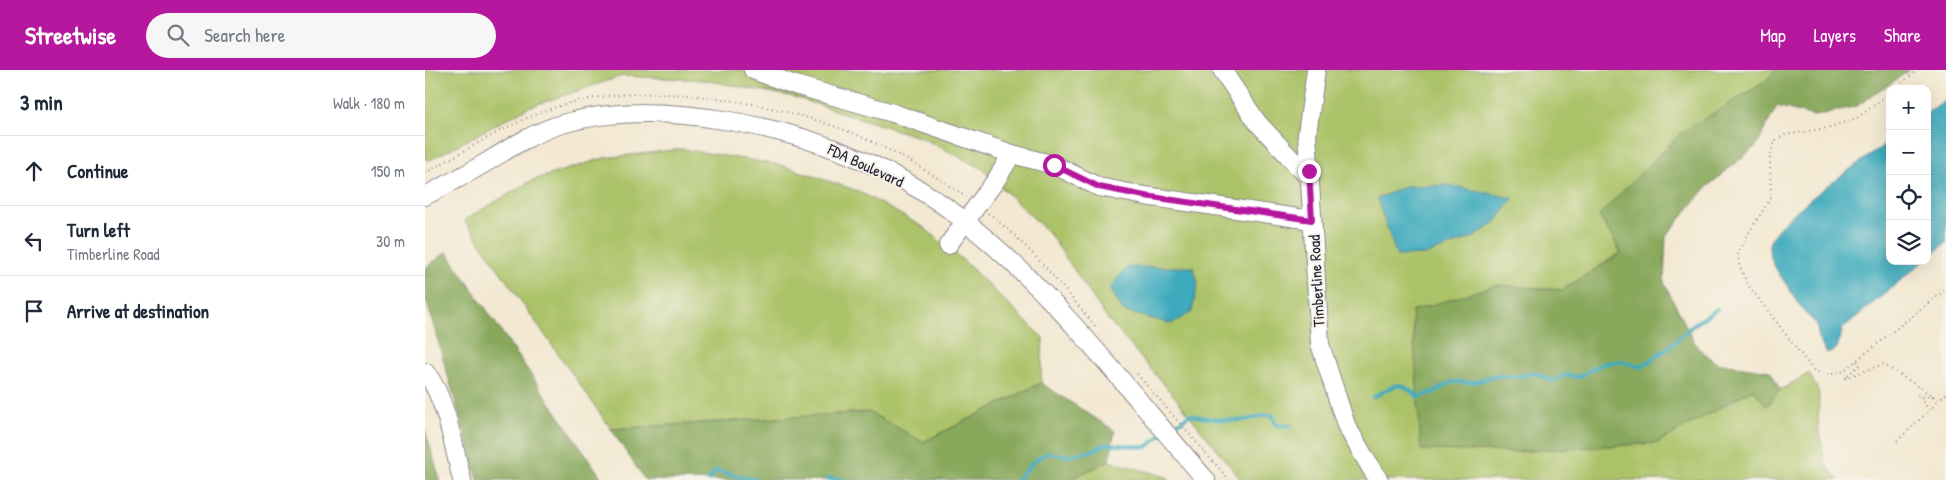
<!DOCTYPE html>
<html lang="en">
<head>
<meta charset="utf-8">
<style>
  :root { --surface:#fff; --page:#f6f6f7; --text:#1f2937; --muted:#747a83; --line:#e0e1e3; --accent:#b5179e }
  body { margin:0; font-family:"Patrick Hand",sans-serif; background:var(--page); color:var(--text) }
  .controls { position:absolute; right:15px; top:15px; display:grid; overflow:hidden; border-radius:10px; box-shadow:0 5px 20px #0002 }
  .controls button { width:45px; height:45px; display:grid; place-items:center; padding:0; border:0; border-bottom:1px solid var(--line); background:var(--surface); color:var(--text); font:25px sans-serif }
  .stop { position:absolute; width:15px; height:15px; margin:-11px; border:4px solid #b5179e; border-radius:50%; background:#fff }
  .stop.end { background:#b5179e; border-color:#fff; box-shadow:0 1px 5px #0008 }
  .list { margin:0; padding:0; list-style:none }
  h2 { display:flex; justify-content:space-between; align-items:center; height:65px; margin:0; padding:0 20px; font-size:21px }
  h2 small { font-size:16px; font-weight:400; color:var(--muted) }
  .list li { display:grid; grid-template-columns:32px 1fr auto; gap:15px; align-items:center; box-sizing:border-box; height:70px; padding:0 20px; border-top:1px solid var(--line) }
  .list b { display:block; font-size:19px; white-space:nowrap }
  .list p { margin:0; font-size:16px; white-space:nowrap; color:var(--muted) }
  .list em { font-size:16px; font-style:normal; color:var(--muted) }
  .icon { flex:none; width:28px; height:28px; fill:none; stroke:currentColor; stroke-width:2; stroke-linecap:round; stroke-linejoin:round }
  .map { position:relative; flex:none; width:1521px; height:410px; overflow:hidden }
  header { display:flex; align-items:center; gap:30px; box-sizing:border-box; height:70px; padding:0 25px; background:var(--accent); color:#fff }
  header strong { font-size:24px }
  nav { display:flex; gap:28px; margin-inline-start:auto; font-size:18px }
  .search { width:350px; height:45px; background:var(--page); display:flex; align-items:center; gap:12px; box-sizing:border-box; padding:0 18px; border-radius:28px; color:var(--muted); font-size:19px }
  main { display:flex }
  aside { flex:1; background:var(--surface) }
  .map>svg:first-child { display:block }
  .green { fill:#abc267; stroke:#667251 }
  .forest { fill:#88a85c; stroke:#55654c }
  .water { fill:#3eaabd; stroke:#30667c }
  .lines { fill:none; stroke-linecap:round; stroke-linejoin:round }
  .stream { stroke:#3eaabd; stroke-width:4 }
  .minor-casing { stroke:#8a8586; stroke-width:20 }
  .path { stroke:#8a8586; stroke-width:2; stroke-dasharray:1 4; stroke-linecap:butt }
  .minor { stroke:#fff; stroke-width:18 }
  .route { stroke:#b5179e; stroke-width:6 }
  .labels { text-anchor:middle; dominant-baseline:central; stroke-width:4; stroke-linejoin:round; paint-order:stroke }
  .street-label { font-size:16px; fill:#22223b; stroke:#f7f3e8 }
</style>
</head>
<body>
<header>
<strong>Streetwise</strong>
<div class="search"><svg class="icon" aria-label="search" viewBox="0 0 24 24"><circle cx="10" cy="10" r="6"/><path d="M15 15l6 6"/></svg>Search here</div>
<nav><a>Map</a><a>Layers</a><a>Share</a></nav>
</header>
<main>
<aside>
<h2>3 min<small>Walk · 180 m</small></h2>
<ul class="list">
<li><svg class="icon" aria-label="ahead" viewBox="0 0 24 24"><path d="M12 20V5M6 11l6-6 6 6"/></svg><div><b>Continue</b></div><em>150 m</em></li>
<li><svg class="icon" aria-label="left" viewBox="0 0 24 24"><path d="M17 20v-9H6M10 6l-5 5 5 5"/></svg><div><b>Turn left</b><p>Timberline Road</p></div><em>30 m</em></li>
<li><svg class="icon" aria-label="arrive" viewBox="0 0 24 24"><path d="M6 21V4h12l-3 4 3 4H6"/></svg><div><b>Arrive at destination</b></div></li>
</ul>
</aside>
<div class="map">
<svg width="1521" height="410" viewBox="0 0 1521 410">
  <rect width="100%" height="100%" fill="#f7f3e8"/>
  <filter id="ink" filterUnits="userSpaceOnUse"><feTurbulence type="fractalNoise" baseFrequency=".02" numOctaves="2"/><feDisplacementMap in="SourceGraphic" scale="10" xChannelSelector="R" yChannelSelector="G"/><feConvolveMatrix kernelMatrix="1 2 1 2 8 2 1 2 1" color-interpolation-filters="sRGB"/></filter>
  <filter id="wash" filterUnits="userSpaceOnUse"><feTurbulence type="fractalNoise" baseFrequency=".0096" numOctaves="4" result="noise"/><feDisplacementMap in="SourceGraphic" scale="20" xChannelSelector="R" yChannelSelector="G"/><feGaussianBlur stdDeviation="1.12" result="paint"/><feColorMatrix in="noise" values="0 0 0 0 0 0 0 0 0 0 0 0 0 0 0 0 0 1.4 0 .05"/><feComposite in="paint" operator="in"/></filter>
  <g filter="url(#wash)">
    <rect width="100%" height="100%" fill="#f3e8d2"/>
    <g class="green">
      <path d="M 0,0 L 1351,0 L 1338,13 L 1174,145 L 1196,183 L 1137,220 L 1072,215 L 996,379 L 1090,382 L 1232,373 L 1328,319 L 1342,336 L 1355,320 L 1384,303 L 1394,323 L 1393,356 L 1401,395 L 1413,410 L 816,410 L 749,326 L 681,247 L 624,163 L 556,98 L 499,69 L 369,27 L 279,10 L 197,6 L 104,37 L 3,91 L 0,88 Z"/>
      <path d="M 257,79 L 356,95 L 433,121 L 498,157 L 539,191 L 618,268 L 616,313 L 498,372 L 444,342 L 186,359 L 39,150 L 108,110 L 179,88 Z"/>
      <path d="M 684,391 L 742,407 L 745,410 L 643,410 Z"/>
    </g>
    <g class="forest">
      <path d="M 1351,0 L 1485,0 L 1432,36 L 1389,46 L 1352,36 L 1331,76 L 1282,117 L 1241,166 L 1239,213 L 1272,277 L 1291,293 L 1345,301 L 1355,320 L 1342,336 L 1328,319 L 1232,373 L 1090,382 L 996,380 L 987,241 L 1072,215 L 1137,220 L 1196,183 L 1174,145 L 1256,63 L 1338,13 Z"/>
      <path d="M 22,182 L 178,410 L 53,410 L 0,226 L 0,198 Z"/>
      <path d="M 616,313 L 690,361 L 684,391 L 643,410 L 220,410 L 186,359 L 444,342 L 498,372 Z"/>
      <path d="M 0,359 L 15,410 L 0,410 Z"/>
    </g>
    <g class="water">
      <path d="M 1521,29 L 1521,173 L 1502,188 L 1502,43 Z"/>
      <path d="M 1465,71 L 1465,191 L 1499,191 L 1418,258 L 1412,278 L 1408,282 L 1402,283 L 1395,273 L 1391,253 C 1379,244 1371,230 1363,217 C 1355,205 1343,190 1344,175 C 1345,152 1443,87 1465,71 Z"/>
      <path d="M 1023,115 L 1088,128 L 1071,152 L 1049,167 L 1000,185 L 972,186 L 952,129 L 980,116 Z"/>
      <path d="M 702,197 L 768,197 L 773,213 L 767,242 L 746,254 L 698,241 L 685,218 Z"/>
    </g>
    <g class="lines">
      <g class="stream">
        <path d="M 948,327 C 972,316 971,307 993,327 L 1009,322 L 1027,312 L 1051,312 L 1068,306 L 1089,307 L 1110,303 L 1126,311 L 1141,305 L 1153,307 L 1177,294 L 1195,291 L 1216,297 L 1242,279 L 1268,255 L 1292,239"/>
        <path d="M 745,359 L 764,345 C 783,348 801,352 820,350 C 830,349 836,344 847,345 L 851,355 L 866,356"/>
        <path d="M 284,410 L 290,401 L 331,410"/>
        <path d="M 404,410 L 404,408 L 419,410"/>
        <path d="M 592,410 L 610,390 L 623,383 L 643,386 L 666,381 L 682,374 L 722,377 L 737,364"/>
      </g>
    </g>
  </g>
  <g filter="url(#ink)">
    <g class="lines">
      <defs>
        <g id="minor">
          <path d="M 328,0 L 370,15 L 468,43 L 587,84 L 571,110 L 523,175"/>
          <path d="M 797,0 L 832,52 L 884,108"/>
          <path d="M 891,0 L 882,64 L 895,274 L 921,355 L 947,400 L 954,410"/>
          <path d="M 587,84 L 629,95 L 674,117 L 720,126 L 887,150"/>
          <path d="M 0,126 C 21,115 42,104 62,92 C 86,77 110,62 137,54 C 192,38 250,42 305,51 C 386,65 468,96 533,146 C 629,220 702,319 781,410"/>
          <path d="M 0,302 C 21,326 29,379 37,410"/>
        </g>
      </defs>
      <use href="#minor" class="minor-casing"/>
      <g class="path">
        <path d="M 1469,19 L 1493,0"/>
        <path d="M 1465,23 L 1432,48 L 1402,58 L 1360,65 L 1351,70 L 1348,76 L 1345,88 L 1346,128 L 1321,167 L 1313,184 L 1314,195 L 1323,215 L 1389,301 C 1399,305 1407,305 1417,302 L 1521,219"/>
        <path d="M 0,103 C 42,80 83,53 128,38 C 221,6 362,32 450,73 C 481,88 513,107 541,127"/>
        <path d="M 563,143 C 605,175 637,217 671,257"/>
        <path d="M 1432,291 L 1435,295 L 1420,307 L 1421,308 L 1458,294 L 1514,330 L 1521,324"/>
        <path d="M 712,304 L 804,410"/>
        <path d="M 1508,326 L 1499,327 L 1492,325 L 1505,340 L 1514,330"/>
        <path d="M 1472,371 L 1505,340"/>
      </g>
      <use href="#minor" class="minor"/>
    </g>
  </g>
  <g class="lines" filter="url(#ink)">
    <path class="route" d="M 629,95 L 674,117 L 720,126 L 887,150 L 884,101"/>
  </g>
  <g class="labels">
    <g class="street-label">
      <text transform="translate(441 95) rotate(25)">FDA Boulevard</text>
      <text transform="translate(891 211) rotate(-93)">Timberline Road</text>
    </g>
  </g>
</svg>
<div class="controls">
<button>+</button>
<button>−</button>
<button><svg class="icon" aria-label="locate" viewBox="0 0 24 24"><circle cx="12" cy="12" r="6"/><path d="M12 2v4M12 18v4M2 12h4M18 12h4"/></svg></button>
<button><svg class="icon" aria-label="layers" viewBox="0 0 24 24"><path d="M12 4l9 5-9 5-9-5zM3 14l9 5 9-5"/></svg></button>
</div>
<div class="stop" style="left:629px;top:95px"></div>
<div class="stop end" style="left:884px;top:101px"></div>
</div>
</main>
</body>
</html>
